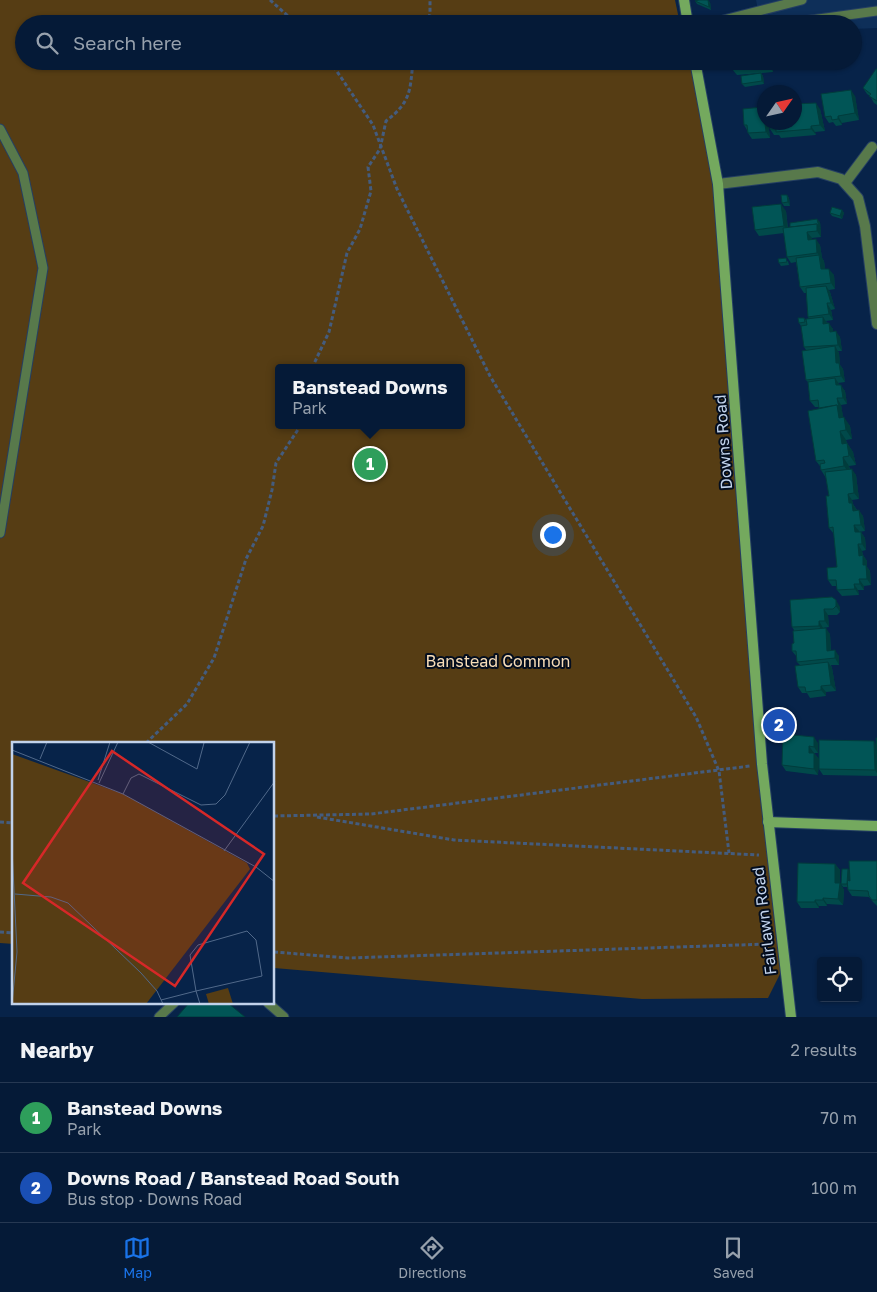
<!DOCTYPE html>
<html lang="en">
<head>
<meta charset="utf-8">
<style>
  :root { --surface:#051a37; --page:#132742; --text:#f1f3f6; --muted:#97a1ad; --line:#263852; --accent:#1a73e8 }
  body { margin:0; font-family:"Golos Text",sans-serif; background:var(--page); color:var(--text) }
  .controls { position:absolute; right:15px; bottom:15px; display:grid; overflow:hidden; border-radius:5px; box-shadow:0 1px 4px #0004 }
  .controls button { width:45px; height:45px; display:grid; place-items:center; padding:0; border:0; border-bottom:1px solid var(--line); background:var(--surface); color:var(--text); font:25px sans-serif }
  .compass { position:absolute; left:757px; top:85px; width:45px; height:45px; border-radius:50%; background:var(--surface); box-shadow:0 1px 4px #0004; rotate:56deg }
  .you { position:absolute; left:552px; top:534px; width:18px; height:18px; margin:-12px; border:4px solid #fff; border-radius:50%; background:#1a73e8; box-shadow:0 0 0 8px #1a73e833 }
  .badge { display:grid; place-items:center; width:32px; height:32px; border-radius:50%; background:var(--accent); color:#fff; font-size:16px; font-weight:700 }
  .pin { position:absolute; translate:-50% -50%; border:2px solid #fff; box-shadow:0 1px 5px #0006 }
  .popup { position:absolute; left:275px; top:364px; width:190px; height:65px; box-sizing:border-box; display:grid; place-content:center; border-radius:5px; background:var(--surface); filter:drop-shadow(0 1px 4px #0005); font-size:16px; white-space:nowrap; color:var(--muted) }
  .popup b { font-size:19px; color:var(--text) }
  .popup::after { content:''; position:absolute; left:50%; top:100%; margin-left:-10px; border:10px solid transparent; border-top-color:var(--surface) }
  .list { margin:0; padding:0; list-style:none }
  h2 { display:flex; justify-content:space-between; align-items:center; height:65px; margin:0; padding:0 20px; font-size:21px }
  h2 small { font-size:16px; font-weight:400; color:var(--muted) }
  .list li { display:grid; grid-template-columns:32px 1fr auto; gap:15px; align-items:center; box-sizing:border-box; height:70px; padding:0 20px; border-top:1px solid var(--line) }
  .list b { display:block; font-size:19px; white-space:nowrap }
  .list p { margin:0; font-size:16px; white-space:nowrap; color:var(--muted) }
  .list em { font-size:16px; font-style:normal; color:var(--muted) }
  .icon { flex:none; width:28px; height:28px; fill:none; stroke:currentColor; stroke-width:2; stroke-linecap:round; stroke-linejoin:round }
  .map { position:relative; flex:none; width:877px; height:1017px; overflow:hidden }
  .search { position:absolute; background:var(--surface); box-shadow:0 1px 4px #0004; left:15px; right:15px; top:15px; height:55px; display:flex; align-items:center; gap:12px; box-sizing:border-box; padding:0 18px; border-radius:28px; color:var(--muted); font-size:19px }
  .sheet { height:205px; background:var(--surface) }
  nav { display:flex; justify-content:space-around; align-items:center; box-sizing:border-box; height:70px; border-top:1px solid var(--line); background:var(--surface); font-size:14px; color:var(--muted) }
  nav a { display:grid; justify-items:center; gap:2px }
  nav .on { color:var(--accent) }
  .map>svg:first-child { display:block }
  .built { fill:#0e2f59 }
  .green { fill:#563d14; fill-rule:evenodd }
  .lines { fill:none; stroke-linecap:round; stroke-linejoin:round }
  .lane-casing { stroke:#253f63; stroke-width:11 }
  .street-casing { stroke:#253f63; stroke-width:12 }
  .secondary-casing { stroke:#253f63; stroke-width:12 }
  .path { stroke:#445c7e; stroke-width:3; stroke-dasharray:4 2.5; stroke-linecap:butt }
  .lane { stroke:#58794b; stroke-width:9 }
  .street { stroke:#58794b; stroke-width:10 }
  .secondary { stroke:#74a95e; stroke-width:10 }
  .wall { fill:#01494a }
  .shaded-wall { fill:#013c3c }
  .building { fill:#015556; stroke:#013c3c }
  .labels { text-anchor:middle; dominant-baseline:central; stroke-width:4; stroke-linejoin:round; paint-order:stroke }
  .street-label { font-size:16px; fill:#c1d2eb; stroke:#030d1e }
  .park-label { font-size:16px; fill:#f9deb8; stroke:#030d1e }
  .inset-road { fill:none; stroke:#51698a; stroke-width:1 }
  .view { fill:#d62828; fill-opacity:0.15; stroke:#d62828; stroke-width:2.5 }
  .inset-edge { fill:none; stroke:#c1d2eb; stroke-width:2.5 }
</style>
</head>
<body>
<div class="map">
<svg width="877" height="1017" viewBox="0 0 877 1017">
  <rect width="100%" height="100%" fill="#072349"/>
  <path class="built" d="M 756,0 L 877,0 L 877,28 L 853,29 L 853,24 L 761,24 Z"/>
  <path class="green" d="M 0,0 L 675,0 L 680,24 L 24,24 L 24,61 L 689,61 L 718,184 L 762,764 L 785,964 L 768,998 L 642,999 L 274,968 L 274,743 L 14,743 L 14,944 L 0,943 ZM 279,368 L 461,368 L 461,425 L 279,425 Z"/>
  <g class="lines">
    <defs>
      <g id="lane">
        <path d="M 708,24 L 802,0"/>
        <path d="M 782,24 L 877,11"/>
        <path d="M 0,129 L 23,173 L 43,268 L 0,533"/>
        <path d="M 268,1003 L 284,1017"/>
        <path d="M 159,1017 L 174,1003"/>
      </g>
      <g id="street">
        <path d="M 845,183 L 872,147"/>
        <path d="M 718,184 L 818,172 L 841,179 L 858,198 L 865,226 L 877,324"/>
      </g>
      <g id="secondary">
        <path d="M 684,0 L 688,24"/>
        <path d="M 695,61 L 718,184 L 762,764 L 791,1017"/>
        <path d="M 768,822 L 877,826"/>
      </g>
    </defs>
    <use href="#lane" class="lane-casing"/>
    <use href="#street" class="street-casing"/>
    <use href="#secondary" class="secondary-casing"/>
    <g class="path">
      <path d="M 270,0 L 297,24"/>
      <path d="M 426,24 L 430,14 L 430,0"/>
      <path d="M 330,61 L 373,125 L 397,189 L 490,376 L 696,717 L 719,771 L 729,853"/>
      <path d="M 312,368 L 329,332 L 347,253 L 360,229 L 371,191 L 368,167 L 380,149 L 386,121 C 411,102 410,91 413,61"/>
      <path d="M 146,743 L 187,704 L 214,658 L 246,559 L 263,526 L 272,490 L 276,463 L 301,425"/>
      <path d="M 274,816 L 371,814 L 750,766"/>
      <path d="M 317,817 L 454,840 L 759,855"/>
      <path d="M 0,822 L 14,823"/>
      <path d="M 0,932 L 14,933"/>
      <path d="M 274,952 L 348,958 L 768,944"/>
    </g>
    <use href="#lane" class="lane"/>
    <use href="#street" class="street"/>
    <use href="#secondary" class="secondary"/>
  </g>
  <g class="wall">
    <path d="M 695,1 L 710,2 L 711,10 L 697,4 Z"/>
    <path d="M 732,61 L 772,61 L 773,72 L 737,75 L 732,69 Z"/>
    <path d="M 877,69 L 877,105 L 874,103 L 870,96 L 867,94 L 863,88 Z"/>
    <path d="M 761,73 L 763,76 L 764,84 L 745,87 L 742,84 Z"/>
    <path d="M 855,96 L 859,120 L 842,123 L 842,125 L 836,126 L 833,122 L 829,123 L 825,117 Z"/>
    <path d="M 763,107 L 764,109 L 764,122 L 768,122 L 770,138 L 752,139 L 748,133 L 747,130 L 744,125 Z"/>
    <path d="M 820,109 L 825,131 L 815,132 L 816,135 L 781,138 L 779,135 L 774,135 L 770,129 Z"/>
    <path d="M 787,195 L 789,198 L 790,206 L 784,206 L 782,203 Z"/>
    <path d="M 842,210 L 844,213 L 842,219 L 832,216 L 830,213 Z"/>
    <path d="M 786,211 L 788,228 L 820,222 L 821,237 L 812,238 L 812,240 L 820,245 L 822,258 L 824,261 L 825,269 L 834,275 L 835,289 L 829,290 L 830,292 L 835,309 L 831,310 L 833,320 L 826,321 L 833,329 L 833,331 L 840,337 L 842,351 L 838,351 L 839,353 L 840,365 L 843,369 L 845,382 L 838,383 L 845,391 L 847,404 L 841,405 L 843,417 L 850,426 L 852,439 L 846,440 L 847,443 L 853,452 L 856,465 L 849,466 L 850,469 L 856,475 L 859,499 L 852,500 L 853,504 L 857,510 L 863,516 L 865,531 L 859,532 L 861,532 L 865,538 L 866,550 L 862,551 L 863,555 L 867,561 L 867,567 L 870,571 L 871,585 L 864,586 L 864,590 L 858,590 L 859,595 L 842,596 L 837,590 L 837,586 L 832,586 L 828,580 L 837,567 L 834,534 L 829,528 L 829,496 L 826,478 L 821,470 L 820,466 L 816,461 L 819,408 L 819,407 L 815,407 L 810,401 L 808,382 L 806,380 L 806,350 L 804,347 L 807,325 L 809,319 L 808,317 L 806,293 L 804,293 L 800,287 L 796,262 L 791,263 L 787,257 L 784,233 L 759,236 L 755,230 Z"/>
    <path d="M 788,261 L 789,265 L 781,266 L 779,263 Z"/>
    <path d="M 804,318 L 807,321 L 807,325 L 801,326 L 799,323 Z"/>
    <path d="M 790,600 L 840,607 L 840,612 L 837,615 L 828,615 L 829,627 L 823,628 L 830,634 L 831,651 L 839,656 L 839,665 L 831,665 L 832,668 L 836,691 L 826,692 L 826,696 L 810,698 L 807,693 L 802,693 L 798,687 L 800,665 L 797,662 L 797,657 L 792,651 L 794,643 L 794,630 L 792,627 Z"/>
    <path d="M 783,734 L 818,743 L 818,753 L 814,753 L 819,759 L 818,775 L 786,771 L 782,765 Z"/>
    <path d="M 877,738 L 877,776 L 823,775 L 819,769 L 876,745 Z"/>
    <path d="M 877,861 L 877,906 L 873,902 L 869,897 L 852,896 L 848,890 L 848,887 L 843,887 L 841,884 L 848,869 L 850,872 L 849,881 L 850,881 Z"/>
    <path d="M 835,864 L 840,870 L 840,883 L 844,890 L 843,905 L 827,904 L 827,906 L 819,906 L 819,908 L 801,908 L 797,902 Z"/>
  </g>
  <g class="shaded-wall">
    <path d="M 708,0 L 710,2 L 711,10 L 709,7 Z"/>
    <path d="M 769,61 L 772,61 L 773,72 L 769,65 Z"/>
    <path d="M 761,73 L 763,76 L 764,84 L 762,81 Z"/>
    <path d="M 851,90 L 855,96 L 859,120 L 855,113 Z"/>
    <path d="M 816,103 L 820,109 L 825,131 L 820,125 Z"/>
    <path d="M 838,116 L 842,123 L 842,125 L 838,119 Z"/>
    <path d="M 765,122 L 768,122 L 770,138 L 766,132 Z"/>
    <path d="M 811,126 L 815,132 L 816,135 L 811,129 Z"/>
    <path d="M 787,195 L 789,198 L 790,206 L 788,202 Z"/>
    <path d="M 781,204 L 786,211 L 788,232 L 784,226 Z"/>
    <path d="M 842,210 L 844,213 L 842,219 L 840,216 Z"/>
    <path d="M 817,219 L 820,222 L 821,230 L 819,227 Z"/>
    <path d="M 817,224 L 821,230 L 821,237 L 817,231 Z"/>
    <path d="M 807,232 L 812,238 L 812,246 L 808,240 Z"/>
    <path d="M 816,239 L 820,245 L 822,258 L 824,261 L 826,276 L 821,269 L 820,256 L 817,253 Z"/>
    <path d="M 829,269 L 834,275 L 835,289 L 831,283 Z"/>
    <path d="M 826,286 L 830,292 L 835,309 L 831,303 Z"/>
    <path d="M 827,303 L 831,310 L 833,320 L 829,314 Z"/>
    <path d="M 823,317 L 827,323 L 823,324 Z"/>
    <path d="M 829,323 L 833,329 L 834,338 L 830,332 Z"/>
    <path d="M 836,331 L 840,337 L 842,351 L 838,345 Z"/>
    <path d="M 835,346 L 839,353 L 840,365 L 843,369 L 845,382 L 841,376 L 836,363 Z"/>
    <path d="M 835,378 L 839,384 L 840,392 L 836,385 Z"/>
    <path d="M 841,385 L 845,391 L 847,404 L 843,398 Z"/>
    <path d="M 837,398 L 841,405 L 845,427 L 839,418 L 837,405 Z"/>
    <path d="M 844,417 L 850,426 L 852,439 L 846,430 Z"/>
    <path d="M 840,431 L 846,440 L 847,445 L 847,443 L 853,452 L 856,465 L 842,444 Z"/>
    <path d="M 843,457 L 849,466 L 851,476 L 844,466 Z"/>
    <path d="M 852,469 L 856,475 L 859,499 L 854,493 Z"/>
    <path d="M 848,494 L 852,500 L 853,504 L 856,509 L 857,517 L 849,503 Z"/>
    <path d="M 859,510 L 863,516 L 865,531 L 861,525 Z"/>
    <path d="M 854,525 L 859,531 L 859,538 L 855,532 Z"/>
    <path d="M 861,532 L 865,538 L 866,550 L 862,544 Z"/>
    <path d="M 858,544 L 862,551 L 863,556 L 863,555 L 867,561 L 867,567 L 870,571 L 871,585 L 867,579 L 859,556 Z"/>
    <path d="M 859,579 L 864,586 L 864,590 L 860,584 Z"/>
    <path d="M 854,584 L 858,590 L 859,595 L 855,589 Z"/>
    <path d="M 836,600 L 840,607 L 840,612 L 836,606 Z"/>
    <path d="M 824,609 L 828,615 L 829,627 L 825,621 Z"/>
    <path d="M 819,621 L 823,628 L 823,632 L 819,626 Z"/>
    <path d="M 826,628 L 830,634 L 831,657 L 827,651 Z"/>
    <path d="M 835,650 L 839,656 L 839,665 L 835,658 Z"/>
    <path d="M 828,662 L 832,668 L 836,691 L 831,685 Z"/>
    <path d="M 821,686 L 826,692 L 826,696 L 821,690 Z"/>
    <path d="M 814,737 L 818,743 L 818,753 L 814,747 Z"/>
    <path d="M 874,741 L 877,746 L 877,773 L 875,770 Z"/>
    <path d="M 809,746 L 814,753 L 814,759 L 809,753 Z"/>
    <path d="M 814,753 L 819,759 L 818,775 L 814,769 Z"/>
    <path d="M 835,864 L 840,870 L 840,885 L 840,883 L 844,890 L 843,905 L 838,899 L 835,883 Z"/>
    <path d="M 848,869 L 850,872 L 849,887 L 847,884 Z"/>
    <path d="M 823,898 L 827,904 L 827,906 L 823,900 Z"/>
    <path d="M 815,900 L 819,906 L 819,908 L 815,902 Z"/>
  </g>
  <g class="building">
    <path d="M 699,0 L 708,0 L 709,7 L 695,1 Z"/>
    <path d="M 732,61 L 769,61 L 769,65 L 732,69 Z"/>
    <path d="M 876,69 L 877,69 L 877,101 L 869,96 L 871,94 L 863,88 Z"/>
    <path d="M 761,73 L 762,81 L 742,84 L 741,76 Z"/>
    <path d="M 851,90 L 855,113 L 838,116 L 838,119 L 832,120 L 831,116 L 825,117 L 821,94 Z"/>
    <path d="M 816,103 L 820,125 L 811,126 L 811,129 L 776,132 L 776,129 L 770,129 L 769,122 L 794,122 L 794,104 Z"/>
    <path d="M 763,107 L 766,132 L 748,133 L 747,125 L 744,125 L 743,109 Z"/>
    <path d="M 781,195 L 787,195 L 788,202 L 782,203 Z"/>
    <path d="M 781,204 L 784,226 L 755,230 L 752,207 Z"/>
    <path d="M 832,207 L 842,210 L 840,216 L 830,213 Z"/>
    <path d="M 817,219 L 819,227 L 817,224 L 790,227 L 790,223 Z"/>
    <path d="M 817,224 L 817,231 L 807,232 L 808,240 L 816,239 L 817,253 L 787,257 L 783,228 Z"/>
    <path d="M 819,255 L 821,269 L 829,269 L 831,283 L 800,287 L 796,258 Z"/>
    <path d="M 786,258 L 787,262 L 779,263 L 778,259 Z"/>
    <path d="M 826,286 L 831,303 L 827,303 L 829,314 L 808,317 L 806,288 Z"/>
    <path d="M 823,317 L 823,324 L 829,323 L 830,332 L 836,331 L 838,345 L 804,347 L 801,326 L 807,325 L 806,319 Z"/>
    <path d="M 798,318 L 804,318 L 805,322 L 799,323 Z"/>
    <path d="M 835,346 L 836,363 L 839,363 L 841,376 L 806,380 L 802,351 Z"/>
    <path d="M 835,378 L 836,385 L 841,385 L 843,398 L 837,398 L 839,408 L 837,405 L 819,408 L 818,400 L 810,401 L 808,382 Z"/>
    <path d="M 837,405 L 839,418 L 844,417 L 846,430 L 840,431 L 842,444 L 847,443 L 849,456 L 843,457 L 844,466 L 821,470 L 820,464 L 825,463 L 824,460 L 816,461 L 808,411 Z"/>
    <path d="M 852,469 L 854,493 L 848,494 L 849,503 L 852,503 L 853,511 L 859,510 L 861,525 L 854,525 L 855,532 L 861,532 L 862,544 L 858,544 L 859,556 L 863,555 L 863,565 L 866,565 L 867,579 L 859,579 L 860,584 L 854,584 L 855,589 L 837,590 L 836,580 L 828,580 L 827,568 L 837,567 L 833,527 L 829,528 L 826,496 L 829,496 L 825,472 Z"/>
    <path d="M 832,597 L 836,600 L 836,606 L 833,609 L 824,609 L 825,621 L 819,621 L 819,626 L 792,627 L 790,600 Z"/>
    <path d="M 826,628 L 827,651 L 835,650 L 835,658 L 797,662 L 796,651 L 792,651 L 792,644 L 794,643 L 793,631 Z"/>
    <path d="M 828,662 L 831,685 L 821,686 L 821,690 L 806,692 L 805,687 L 798,687 L 795,666 Z"/>
    <path d="M 783,734 L 814,737 L 814,747 L 809,746 L 809,753 L 814,753 L 814,769 L 782,765 Z"/>
    <path d="M 876,738 L 877,738 L 877,765 Z"/>
    <path d="M 819,740 L 874,741 L 875,770 L 819,769 Z"/>
    <path d="M 849,861 L 877,861 L 877,900 L 872,900 L 869,896 L 868,891 L 848,890 L 847,880 L 850,881 Z"/>
    <path d="M 798,863 L 835,864 L 835,883 L 840,883 L 838,899 L 823,898 L 823,900 L 815,900 L 815,902 L 797,902 Z"/>
    <path d="M 842,869 L 848,869 L 847,884 L 841,884 Z"/>
    <path d="M 189,1003 L 228,1003 L 245,1017 L 177,1017 Z"/>
  </g>
  <g class="labels">
    <g class="street-label">
      <text transform="translate(723 442) rotate(-94)">Downs Road</text>
      <text transform="translate(764 921) rotate(-97)">Fairlawn Road</text>
    </g>
    <g class="park-label">
      <text x="498" y="661">Banstead Common</text>
    </g>
  </g>
  <g transform="translate(12 742)">
    <rect width="262" height="262" fill="#072349"/>
    <path d="M 0,12 L 111,52 L 235,121 L 238,127 L 134,262 L 0,262 ZM 216,246 L 221,262 L 197,262 L 194,252 Z" fill="#563d14"/>
    <path class="inset-road" d="M 136,0 L 185,27 L 192,1 L 189,0M 0,8 L 111,52 L 244,125 L 263,140M 28,17 L 35,0M 86,38 L 98,0M 87,41 L 106,0M 111,52 L 119,36 L 127,32 L 189,63 L 204,62 L 213,53 L 238,0M 0,106 L 5,210 L 0,262M 212,109 L 263,39M 3,152 L 39,155 L 56,161 L 129,231 L 145,249 L 151,262M 235,189 L 244,198 L 250,234 L 184,249 L 178,213 L 186,203 ZM 149,258 L 184,249 L 188,262"/>
    <path class="view" d="M 100,9 L 252,112 L 163,244 L 11,141 Z"/>
    <rect width="262" height="262" class="inset-edge"/>
  </g>
</svg>
<div class="controls">
<button><svg class="icon" aria-label="locate" viewBox="0 0 24 24"><circle cx="12" cy="12" r="6"/><path d="M12 2v4M12 18v4M2 12h4M18 12h4"/></svg></button>
</div>
<svg class="compass" viewBox="-18 -18 36 36"><path d="M0-13l5 13h-10z" fill="#e53935"/><path d="M0 13l5-13h-10z" fill="#97a1ad"/></svg>
<div class="you"></div>
<div class="pin badge" style="left:370px;top:464px;background:#2e9e5b">1</div>
<div class="popup"><b>Banstead Downs</b>Park</div>
<div class="pin badge" style="left:779px;top:725px;background:#1a4fb4">2</div>
<div class="search"><svg class="icon" aria-label="search" viewBox="0 0 24 24"><circle cx="10" cy="10" r="6"/><path d="M15 15l6 6"/></svg>Search here</div>
</div>
<section class="sheet">
<h2>Nearby<small>2 results</small></h2>
<ul class="list">
<li><span class="badge" style="background:#2e9e5b">1</span><div><b>Banstead Downs</b><p>Park</p></div><em>70 m</em></li>
<li><span class="badge" style="background:#1a4fb4">2</span><div><b>Downs Road / Banstead Road South</b><p>Bus stop · Downs Road</p></div><em>100 m</em></li>
</ul>
</section>
<nav>
<a class="on"><svg class="icon" aria-label="map" viewBox="0 0 24 24"><path d="M3 6l6-2 6 2 6-2v14l-6 2-6-2-6 2zM9 4v14M15 6v14"/></svg>Map</a>
<a><svg class="icon" aria-label="directions" viewBox="0 0 24 24"><path d="M12 3l9 9-9 9-9-9zM9 14v-3h6M13 9l2 2-2 2"/></svg>Directions</a>
<a><svg class="icon" aria-label="saved" viewBox="0 0 24 24"><path d="M7 4h10v16l-5-4-5 4z"/></svg>Saved</a>
</nav>
</body>
</html>
